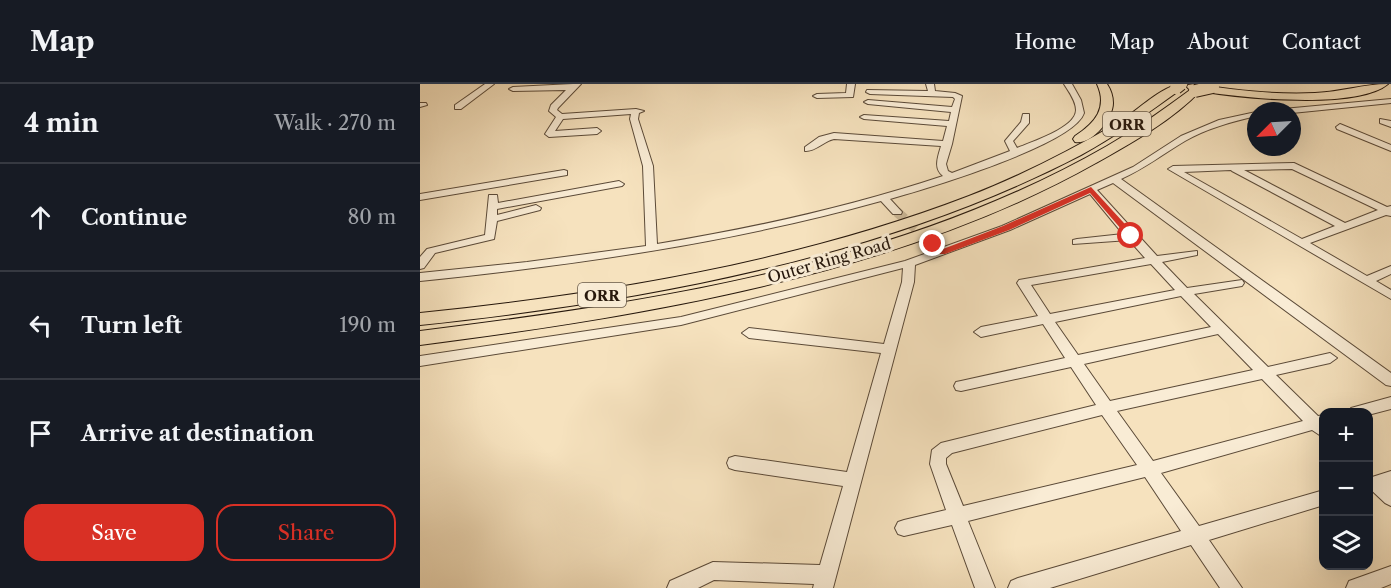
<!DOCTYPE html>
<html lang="en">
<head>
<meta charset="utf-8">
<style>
  :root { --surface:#171b24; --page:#242831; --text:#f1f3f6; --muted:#9ea1a6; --line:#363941; --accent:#d93025 }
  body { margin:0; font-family:"Libre Caslon Text",serif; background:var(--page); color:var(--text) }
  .controls { position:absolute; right:18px; bottom:18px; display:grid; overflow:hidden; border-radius:12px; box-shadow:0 6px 24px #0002 }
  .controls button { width:54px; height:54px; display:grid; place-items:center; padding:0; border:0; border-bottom:2px solid var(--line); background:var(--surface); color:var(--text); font:30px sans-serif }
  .compass { position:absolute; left:827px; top:18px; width:54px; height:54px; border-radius:50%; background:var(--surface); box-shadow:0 6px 24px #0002; rotate:246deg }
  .stop { position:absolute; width:18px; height:18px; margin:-14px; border:4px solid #d93025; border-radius:50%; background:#fff }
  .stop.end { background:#d93025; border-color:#fff; box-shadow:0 2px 6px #0008 }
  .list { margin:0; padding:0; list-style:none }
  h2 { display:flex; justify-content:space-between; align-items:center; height:78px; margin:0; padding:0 24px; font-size:26px }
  h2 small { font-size:20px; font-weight:400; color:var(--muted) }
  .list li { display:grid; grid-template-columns:39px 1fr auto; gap:18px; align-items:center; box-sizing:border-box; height:108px; padding:0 24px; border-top:2px solid var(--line) }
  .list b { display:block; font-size:22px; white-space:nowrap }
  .list em { font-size:20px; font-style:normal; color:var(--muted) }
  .actions { display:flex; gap:12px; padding:18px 24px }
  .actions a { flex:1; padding:14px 0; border:2px solid var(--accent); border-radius:18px; text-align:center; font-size:21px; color:var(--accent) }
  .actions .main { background:var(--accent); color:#fff }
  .icon { flex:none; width:33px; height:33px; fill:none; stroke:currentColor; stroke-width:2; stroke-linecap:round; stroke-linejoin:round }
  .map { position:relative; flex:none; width:971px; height:504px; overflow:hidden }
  header { display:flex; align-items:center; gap:36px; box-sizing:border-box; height:84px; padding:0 30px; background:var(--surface); border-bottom:2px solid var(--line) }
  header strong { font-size:28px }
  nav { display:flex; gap:33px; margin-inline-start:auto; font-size:21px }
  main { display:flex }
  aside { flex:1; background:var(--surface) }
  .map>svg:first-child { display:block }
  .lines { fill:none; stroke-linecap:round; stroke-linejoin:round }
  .minor-tunnel { stroke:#cdba9a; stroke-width:10; stroke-dasharray:10 5; stroke-linecap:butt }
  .minor-casing { stroke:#5b4a38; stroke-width:2 }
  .highway-casing { stroke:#27180c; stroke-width:2 }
  .minor { fill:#f9ecd5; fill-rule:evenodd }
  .highway { fill:#f6e2be; fill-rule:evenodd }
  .highway-bridge-casing { stroke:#27180c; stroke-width:14; stroke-linecap:butt }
  .highway-bridge { stroke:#f6e2be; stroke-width:12 }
  .route { fill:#d93025 }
  .labels { text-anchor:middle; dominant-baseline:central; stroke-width:6; stroke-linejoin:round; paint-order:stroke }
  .shield { fill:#f9ecd5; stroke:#665848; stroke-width:1.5 }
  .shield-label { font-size:15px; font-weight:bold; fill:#27180c }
  .street-label { font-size:16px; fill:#27180c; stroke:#f9ecd5 }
</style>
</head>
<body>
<header>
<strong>Map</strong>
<nav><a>Home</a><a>Map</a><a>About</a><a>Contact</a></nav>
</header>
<main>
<aside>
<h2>4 min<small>Walk · 270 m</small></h2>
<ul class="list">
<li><svg class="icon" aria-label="ahead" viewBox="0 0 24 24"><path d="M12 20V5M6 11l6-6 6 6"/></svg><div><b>Continue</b></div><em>80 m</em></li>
<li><svg class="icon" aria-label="left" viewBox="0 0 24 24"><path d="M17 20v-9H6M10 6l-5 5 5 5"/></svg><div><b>Turn left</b></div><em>190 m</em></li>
<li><svg class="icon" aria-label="arrive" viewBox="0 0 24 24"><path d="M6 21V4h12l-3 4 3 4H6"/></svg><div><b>Arrive at destination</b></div></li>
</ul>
<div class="actions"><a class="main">Save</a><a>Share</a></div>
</aside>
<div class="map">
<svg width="971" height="504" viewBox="0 0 971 504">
  <rect width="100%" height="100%" fill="#f6e2be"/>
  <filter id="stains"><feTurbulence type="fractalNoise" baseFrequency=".00333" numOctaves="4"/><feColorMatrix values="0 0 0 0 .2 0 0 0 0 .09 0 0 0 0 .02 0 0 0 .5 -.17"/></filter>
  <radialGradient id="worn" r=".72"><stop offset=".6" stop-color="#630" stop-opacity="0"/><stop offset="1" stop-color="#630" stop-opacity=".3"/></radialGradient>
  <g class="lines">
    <path class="minor-tunnel" d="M 477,128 L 513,160"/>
    <defs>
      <g id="minor">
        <path d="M 65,0 L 74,0 L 41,25 L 35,25 L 35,21 Z"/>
        <path d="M 153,0 L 161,0 L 138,24 L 137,26 L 142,30 L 216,25 L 224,27 L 219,29 L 218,35 L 233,82 L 237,160 C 334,144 430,123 523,92 C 513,84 518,73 521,62 L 414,55 C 404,57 395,68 385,67 L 385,63 L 399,53 L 414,49 L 523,57 L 527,42 L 444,35 L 440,33 L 444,31 L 529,37 L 531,28 L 448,20 L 444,18 L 448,16 L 532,23 L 535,15 L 533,13 L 450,10 L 446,8 L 447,6 L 508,7 L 506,0 L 514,0 L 515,7 L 535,9 L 542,12 L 532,60 L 526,80 L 528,87 L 532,89 L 590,67 L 585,57 L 601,38 L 603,30 L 609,30 L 609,39 L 593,57 L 597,64 C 611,58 656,44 656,26 C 656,17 649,8 644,0 L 652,0 L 661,16 L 664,29 C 654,61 505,105 470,115 L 482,128 L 481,130 L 473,130 L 461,117 C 310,159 156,181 0,197 L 0,189 L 107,178 L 226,162 L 223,82 L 210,35 L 211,30 L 143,35 L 135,47 L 177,44 L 181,47 L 177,50 L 129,53 L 125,50 L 136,33 L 129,27 L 131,21 L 146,6 L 93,7 L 89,5 L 93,3 Z"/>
        <path d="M 427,0 L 435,0 L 433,13 L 397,14 L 393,12 L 397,10 L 426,9 Z"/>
        <path d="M 971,15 L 971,19 L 872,29 L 859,27 L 863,25 Z"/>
        <path d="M 0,19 L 6,19 L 7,21 L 0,23 Z"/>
        <path d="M 836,28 L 836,32 C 812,38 787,44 765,57 C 743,70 724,85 701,95 L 971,289 L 971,302 L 966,301 L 693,99 L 677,106 L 737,172 L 777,167 L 777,171 L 742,178 L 767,204 L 822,196 L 824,199 L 822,202 L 774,210 L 848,283 L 910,269 L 917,274 L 910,279 L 856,291 L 898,332 L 904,331 L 904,354 L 892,346 L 741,389 L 779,442 L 904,406 L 904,421 L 789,456 L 822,504 L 800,504 L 771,461 L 630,504 L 588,504 L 591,497 L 598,494 L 761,447 L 725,393 L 548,437 L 575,504 L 555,504 L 532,441 L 484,452 L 478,450 L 475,444 L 478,438 L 484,436 L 526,426 L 510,380 L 512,366 L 521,359 L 676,321 L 651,283 L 541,307 L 536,306 L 534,302 L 536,298 L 541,297 L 645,274 L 623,240 L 561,253 L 554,248 L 561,243 L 618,232 L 597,199 L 599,196 L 725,174 L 709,156 L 653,160 L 653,156 L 657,155 L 703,150 L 670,110 L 590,146 L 495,181 L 494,198 L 413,504 L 393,504 L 394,500 L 294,496 L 278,504 L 247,504 L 250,497 L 293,478 L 400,481 L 423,402 L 315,386 L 309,384 L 307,379 L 309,374 L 315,372 L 427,388 L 461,269 L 329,254 L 322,249 L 329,244 L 464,260 L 482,198 L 483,184 L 261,241 L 0,282 L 0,272 L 261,233 L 485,177 L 582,142 L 713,83 L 761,52 L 799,36 ZM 731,180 L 755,206 L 630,230 L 611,201 ZM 761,212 L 791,243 L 658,271 L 635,238 ZM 798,250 L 833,286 L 690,317 L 664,280 ZM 842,295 L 883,337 L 733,377 L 697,327 ZM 682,331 L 717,381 L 543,422 L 526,380 L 526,374 L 532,369 Z"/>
        <path d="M 960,35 L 971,37 L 971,43 L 960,39 Z"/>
        <path d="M 920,40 L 971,61 L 971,67 L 917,45 L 916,43 Z"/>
        <path d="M 874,79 L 967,123 L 971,122 L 971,132 L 966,131 L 890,159 L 947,192 L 971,182 L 971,190 L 956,197 L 971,206 L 971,215 L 748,85 L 753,82 ZM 872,85 L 958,126 L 925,139 L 824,86 ZM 811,86 L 812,87 L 915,142 L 882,155 L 764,88 Z"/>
        <path d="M 144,86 L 147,87 L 147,91 L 0,116 L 0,110 Z"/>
        <path d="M 199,97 L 204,100 L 202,102 L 77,125 L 77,131 L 116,121 L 121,124 L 120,126 L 77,137 L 74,155 L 15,169 L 4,184 L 0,185 L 0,173 L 7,165 L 65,151 L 69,111 L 77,111 L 78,119 Z"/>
        <path d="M 971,313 L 971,325 L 948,331 L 948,328 L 928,328 L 931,324 Z"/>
        <path d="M 971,387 L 971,422 L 965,419 L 948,403 L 949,394 Z"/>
        <path d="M 971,482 L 971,500 L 961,504 L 926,504 L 929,497 Z"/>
      </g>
      <g id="highway">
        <path d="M 677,0 L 687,0 C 691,6 693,12 693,19 C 693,35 672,61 655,58 L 653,55 L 655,52 C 675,39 688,24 677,0 Z"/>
        <path d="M 774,0 C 814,6 854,11 895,9 C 920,8 944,0 968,0 C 937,26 820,14 780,7 C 753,36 710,60 676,79 C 477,191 224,232 0,261 L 0,247 C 234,218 480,181 687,62 C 716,45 743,26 770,6 L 767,3 L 768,1 Z"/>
        <path d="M 756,1 L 761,4 L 760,6 C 728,29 696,52 661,71 C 464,174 220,218 0,241 L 0,229 C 185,210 374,179 549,112 C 601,92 651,66 699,38 C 717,27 736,7 756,1 Z"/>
      </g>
    </defs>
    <use href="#minor" class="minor-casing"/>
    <use href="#highway" class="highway-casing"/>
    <use href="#minor" class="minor"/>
    <use href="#highway" class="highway"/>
    <defs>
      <g id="highway-bridge">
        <path d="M 756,4 L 761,0"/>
        <path d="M 775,7 L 793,3"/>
      </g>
    </defs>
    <use href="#highway-bridge" class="highway-bridge-casing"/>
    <use href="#highway-bridge" class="highway-bridge"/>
  </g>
  <path class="route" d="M 671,103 L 714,150 L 714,153 L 708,153 L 670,109 L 589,146 L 525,170 L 519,170 L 509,160 L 516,158 L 523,165 L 583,142 Z"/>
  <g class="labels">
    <g class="shield">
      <rect x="683" y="28" width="48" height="24" rx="4.5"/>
      <rect x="158" y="199" width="48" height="24" rx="4.5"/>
    </g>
    <g class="shield-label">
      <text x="707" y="40">ORR</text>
      <text x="182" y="211">ORR</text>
    </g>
    <g class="street-label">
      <text transform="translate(409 176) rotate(-16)">Outer Ring Road</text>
    </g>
  </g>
  <rect width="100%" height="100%" filter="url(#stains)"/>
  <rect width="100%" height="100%" fill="url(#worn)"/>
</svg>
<div class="controls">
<button>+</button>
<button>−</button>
<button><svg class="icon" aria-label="layers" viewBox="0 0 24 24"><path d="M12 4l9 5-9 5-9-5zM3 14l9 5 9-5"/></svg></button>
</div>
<svg class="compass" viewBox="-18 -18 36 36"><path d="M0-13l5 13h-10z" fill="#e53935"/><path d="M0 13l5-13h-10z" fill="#9ea1a6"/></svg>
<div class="stop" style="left:711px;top:152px"></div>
<div class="stop end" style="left:513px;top:160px"></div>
</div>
</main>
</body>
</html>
